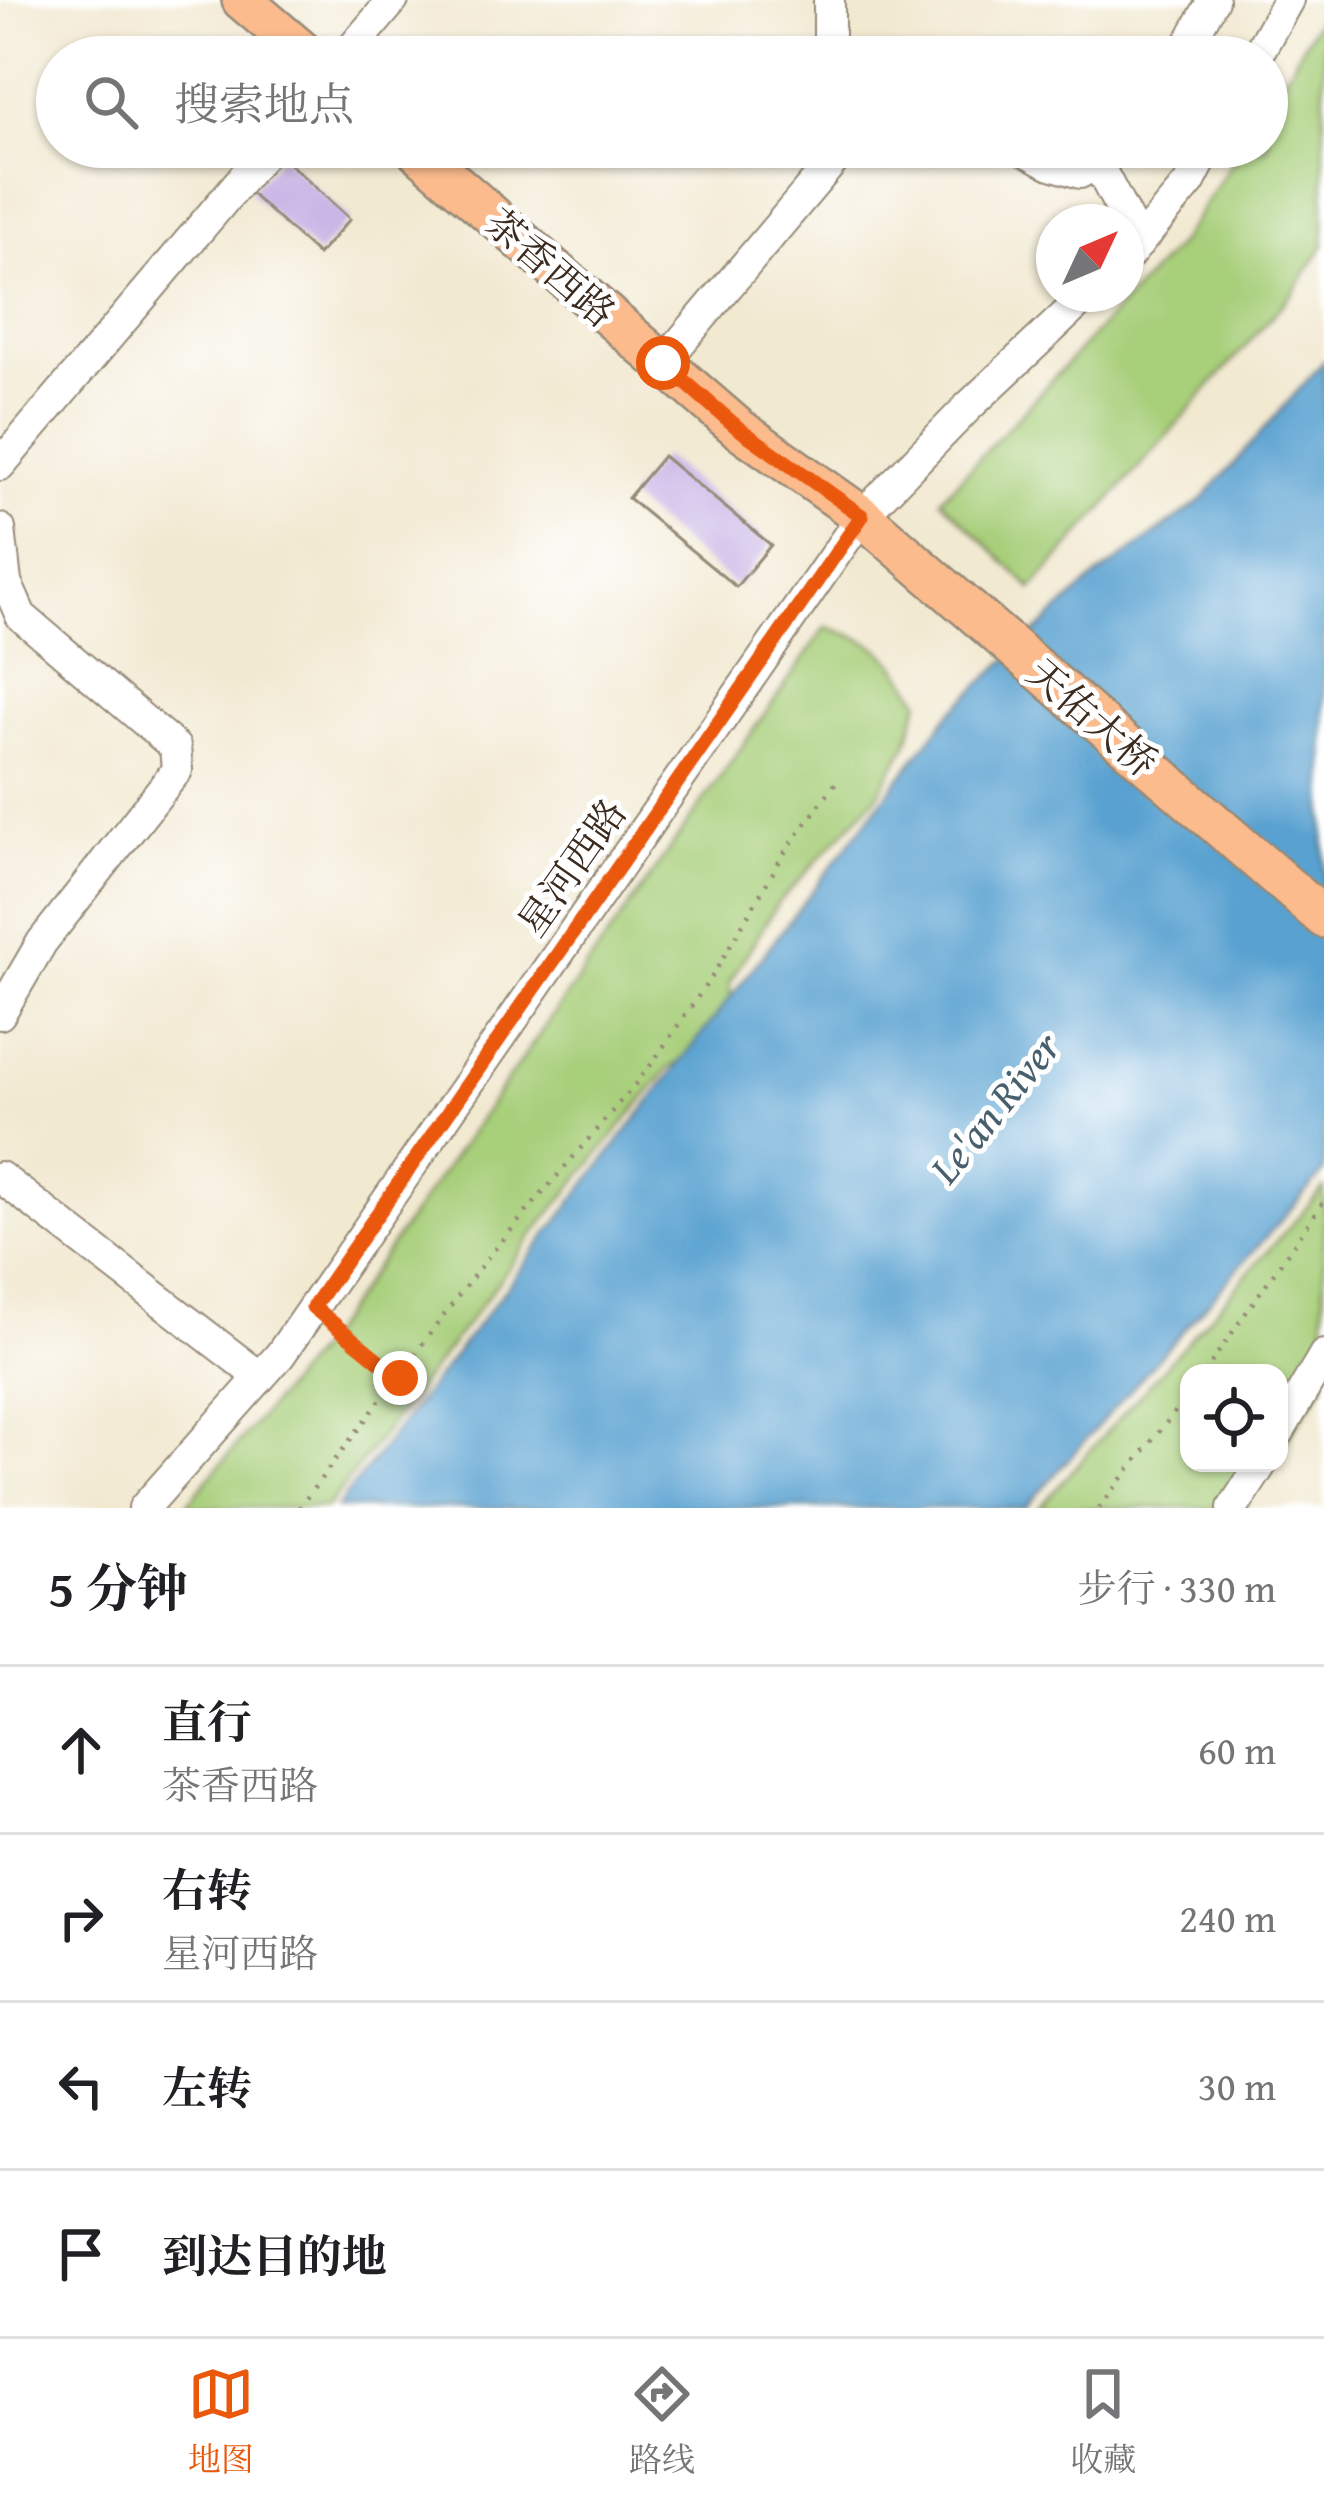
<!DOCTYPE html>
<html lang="zh">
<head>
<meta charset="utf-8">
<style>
  :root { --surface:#fff; --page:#f6f6f6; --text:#202124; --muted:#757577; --line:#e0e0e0; --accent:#ea580c }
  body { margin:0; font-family:"Gentium Book Plus","Noto Serif SC",serif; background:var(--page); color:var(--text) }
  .controls { position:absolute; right:36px; bottom:36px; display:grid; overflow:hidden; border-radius:24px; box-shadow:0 3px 9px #0004 }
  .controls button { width:108px; height:108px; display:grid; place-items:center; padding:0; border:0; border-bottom:3px solid var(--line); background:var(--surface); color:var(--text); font:60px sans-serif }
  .compass { position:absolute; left:1036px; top:204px; width:108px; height:108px; border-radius:50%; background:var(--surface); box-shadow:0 3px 9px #0004; rotate:46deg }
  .stop { position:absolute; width:36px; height:36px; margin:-27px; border:9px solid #ea580c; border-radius:50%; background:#fff }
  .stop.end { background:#ea580c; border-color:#fff; box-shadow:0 3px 12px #0008 }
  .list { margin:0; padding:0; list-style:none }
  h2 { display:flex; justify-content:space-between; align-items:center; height:156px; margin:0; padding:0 48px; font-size:51px }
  h2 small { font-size:39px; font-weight:400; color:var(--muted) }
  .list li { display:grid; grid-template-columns:78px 1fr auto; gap:36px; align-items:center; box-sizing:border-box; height:168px; padding:0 48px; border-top:3px solid var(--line) }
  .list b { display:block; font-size:45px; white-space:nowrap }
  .list p { margin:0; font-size:39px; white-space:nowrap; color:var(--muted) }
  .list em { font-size:39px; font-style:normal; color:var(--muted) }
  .icon { flex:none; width:66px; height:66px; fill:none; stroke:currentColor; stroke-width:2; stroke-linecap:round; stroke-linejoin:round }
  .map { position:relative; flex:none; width:1324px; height:1508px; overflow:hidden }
  .search { position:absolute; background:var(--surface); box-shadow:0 3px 9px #0004; left:36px; right:36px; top:36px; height:132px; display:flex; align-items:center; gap:30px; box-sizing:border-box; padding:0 42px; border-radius:66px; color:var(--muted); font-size:45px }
  .sheet { height:828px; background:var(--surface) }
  nav { display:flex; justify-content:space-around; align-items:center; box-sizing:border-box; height:168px; border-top:3px solid var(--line); background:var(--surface); font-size:33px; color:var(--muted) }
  nav a { display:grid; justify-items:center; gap:6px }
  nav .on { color:var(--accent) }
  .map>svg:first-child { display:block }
  .green { fill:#a8cf7a; stroke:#727c4c; stroke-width:3 }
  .water { fill:#59a1d0; stroke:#4a6677; stroke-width:3 }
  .building { fill:#c9b5e6 }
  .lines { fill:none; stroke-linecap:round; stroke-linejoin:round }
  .minor-casing { stroke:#968a78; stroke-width:34 }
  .major-casing { stroke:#968a78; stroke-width:44 }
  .path { stroke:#968a78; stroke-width:4.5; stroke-dasharray:3 9; stroke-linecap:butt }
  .minor { stroke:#fff; stroke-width:30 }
  .major { stroke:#fbbb8d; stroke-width:39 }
  .route { stroke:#ea580c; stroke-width:15 }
  .labels { text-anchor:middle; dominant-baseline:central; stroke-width:10; stroke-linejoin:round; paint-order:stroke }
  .street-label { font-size:39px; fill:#3b2a1e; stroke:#fff }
  .water-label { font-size:42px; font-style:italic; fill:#48606e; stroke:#fff }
</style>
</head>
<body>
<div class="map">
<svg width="1324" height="1508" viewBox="0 0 1324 1508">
  <rect width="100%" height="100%" fill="#fff"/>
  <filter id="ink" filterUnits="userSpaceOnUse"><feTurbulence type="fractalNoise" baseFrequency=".00833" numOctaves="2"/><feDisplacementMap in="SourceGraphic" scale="24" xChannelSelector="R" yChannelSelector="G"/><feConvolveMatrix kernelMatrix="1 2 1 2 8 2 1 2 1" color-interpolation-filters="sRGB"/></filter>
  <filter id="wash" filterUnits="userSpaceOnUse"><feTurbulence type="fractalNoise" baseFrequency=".004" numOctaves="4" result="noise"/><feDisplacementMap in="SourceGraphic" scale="48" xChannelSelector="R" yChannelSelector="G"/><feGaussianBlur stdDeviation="2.7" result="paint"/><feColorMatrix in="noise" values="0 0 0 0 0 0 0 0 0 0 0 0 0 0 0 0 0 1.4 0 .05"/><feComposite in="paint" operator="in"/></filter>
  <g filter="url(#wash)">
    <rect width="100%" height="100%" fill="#f2e9d1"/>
    <g class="green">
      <path d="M 1324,8 L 1324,245 L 1293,292 L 1032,589 L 941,499 L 1180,242 L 1242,147 L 1267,147 L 1267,108 Z"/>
      <path d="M 826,627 C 883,644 889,652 920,701 L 907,744 L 876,797 L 777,904 L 729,983 L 734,1018 L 709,1047 L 669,1068 L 545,1220 L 327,1508 L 184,1508 L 320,1346 Z"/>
      <path d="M 1324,1188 L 1324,1384 L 1279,1453 L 1279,1373 L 1189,1373 L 1189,1463 L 1272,1463 L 1243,1508 L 1039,1508 Z"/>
    </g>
    <path class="water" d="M 1324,361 L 1324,1172 L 1025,1508 L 336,1508 L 949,714 L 1091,581 L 1201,501 Z"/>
    <g id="blocks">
      <g class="building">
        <path d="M 281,156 L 350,219 L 318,255 L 249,192 Z"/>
        <path d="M 663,456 L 771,545 L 736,587 L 628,498 Z"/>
      </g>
    </g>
  </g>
  <g filter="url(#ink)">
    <use href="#blocks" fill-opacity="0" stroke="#968a78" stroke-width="3"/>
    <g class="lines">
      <defs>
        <g id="minor">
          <path d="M 829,0 L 829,57"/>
          <path d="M 345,57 L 393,0"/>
          <path d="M 1182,57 L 1213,0"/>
          <path d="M 1256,57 L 1288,0"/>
          <path d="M 1019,147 L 1051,164 L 1080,173 L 1123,147"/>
          <path d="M 1098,165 L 1139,243"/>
          <path d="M 1126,258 L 1190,182 L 1208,147"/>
          <path d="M 663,363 L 839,154 L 839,147"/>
          <path d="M 0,465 L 269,147"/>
          <path d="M 0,529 L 6,582 L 21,616 L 175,747 L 177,770 L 42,942 L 0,1014"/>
          <path d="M 0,1177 L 260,1377"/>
          <path d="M 1279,1432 L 1324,1355"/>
          <path d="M 144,1508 L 280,1355 L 862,516 L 968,407 L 1088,294"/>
          <path d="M 1233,1508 L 1262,1463"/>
        </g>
        <g id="major">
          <path d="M 242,0 L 309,57"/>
          <path d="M 413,147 L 738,428 L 862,516 L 1324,918"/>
        </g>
      </defs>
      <use href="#minor" class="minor-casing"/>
      <use href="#major" class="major-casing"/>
      <g class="path">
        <path d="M 336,1326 L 399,1378"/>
        <path d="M 1204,1373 L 1324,1201"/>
        <path d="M 299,1508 L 484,1262 L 648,1069 L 713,975 L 785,852 L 840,777"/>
        <path d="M 1099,1508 L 1189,1394"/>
      </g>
      <use href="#minor" class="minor"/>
      <use href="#major" class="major"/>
    </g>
  </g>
  <g class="lines" filter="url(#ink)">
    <path class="route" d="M 400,1378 L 313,1307 L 862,516 L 738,428 L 663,363"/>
  </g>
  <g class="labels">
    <g class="street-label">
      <text transform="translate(551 267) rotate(41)">茶香西路</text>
      <text transform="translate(1093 717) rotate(41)">天佑大桥</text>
      <text transform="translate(571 867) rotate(-55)">星河西路</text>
    </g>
    <g class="water-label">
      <text transform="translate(994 1107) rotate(-51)">Le'an River</text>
    </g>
  </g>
</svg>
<div class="controls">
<button><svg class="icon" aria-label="locate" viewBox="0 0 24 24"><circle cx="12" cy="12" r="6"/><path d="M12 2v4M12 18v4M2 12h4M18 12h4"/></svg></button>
</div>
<svg class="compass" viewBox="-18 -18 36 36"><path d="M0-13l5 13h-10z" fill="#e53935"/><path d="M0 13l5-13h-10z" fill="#757577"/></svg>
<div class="stop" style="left:663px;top:363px"></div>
<div class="stop end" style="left:400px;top:1378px"></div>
<div class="search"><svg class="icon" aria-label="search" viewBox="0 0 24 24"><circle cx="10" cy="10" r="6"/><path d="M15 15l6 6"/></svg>搜索地点</div>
</div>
<section class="sheet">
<h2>5 分钟<small>步行 · 330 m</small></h2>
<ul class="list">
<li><svg class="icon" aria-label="ahead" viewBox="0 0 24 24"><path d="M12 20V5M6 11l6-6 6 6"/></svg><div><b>直行</b><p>茶香西路</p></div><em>60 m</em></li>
<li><svg class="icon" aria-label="right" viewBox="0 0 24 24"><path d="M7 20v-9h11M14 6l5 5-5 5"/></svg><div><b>右转</b><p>星河西路</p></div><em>240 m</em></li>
<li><svg class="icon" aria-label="left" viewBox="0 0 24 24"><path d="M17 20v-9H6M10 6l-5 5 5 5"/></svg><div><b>左转</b></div><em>30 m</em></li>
<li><svg class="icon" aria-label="arrive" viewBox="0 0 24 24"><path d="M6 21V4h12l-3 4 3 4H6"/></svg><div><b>到达目的地</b></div></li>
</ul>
</section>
<nav>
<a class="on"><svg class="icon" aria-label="map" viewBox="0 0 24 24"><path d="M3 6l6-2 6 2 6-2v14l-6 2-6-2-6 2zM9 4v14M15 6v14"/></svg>地图</a>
<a><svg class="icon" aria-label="directions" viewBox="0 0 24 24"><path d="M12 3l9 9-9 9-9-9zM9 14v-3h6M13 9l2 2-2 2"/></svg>路线</a>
<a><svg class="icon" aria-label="saved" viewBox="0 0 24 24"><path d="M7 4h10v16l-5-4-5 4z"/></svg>收藏</a>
</nav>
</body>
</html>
